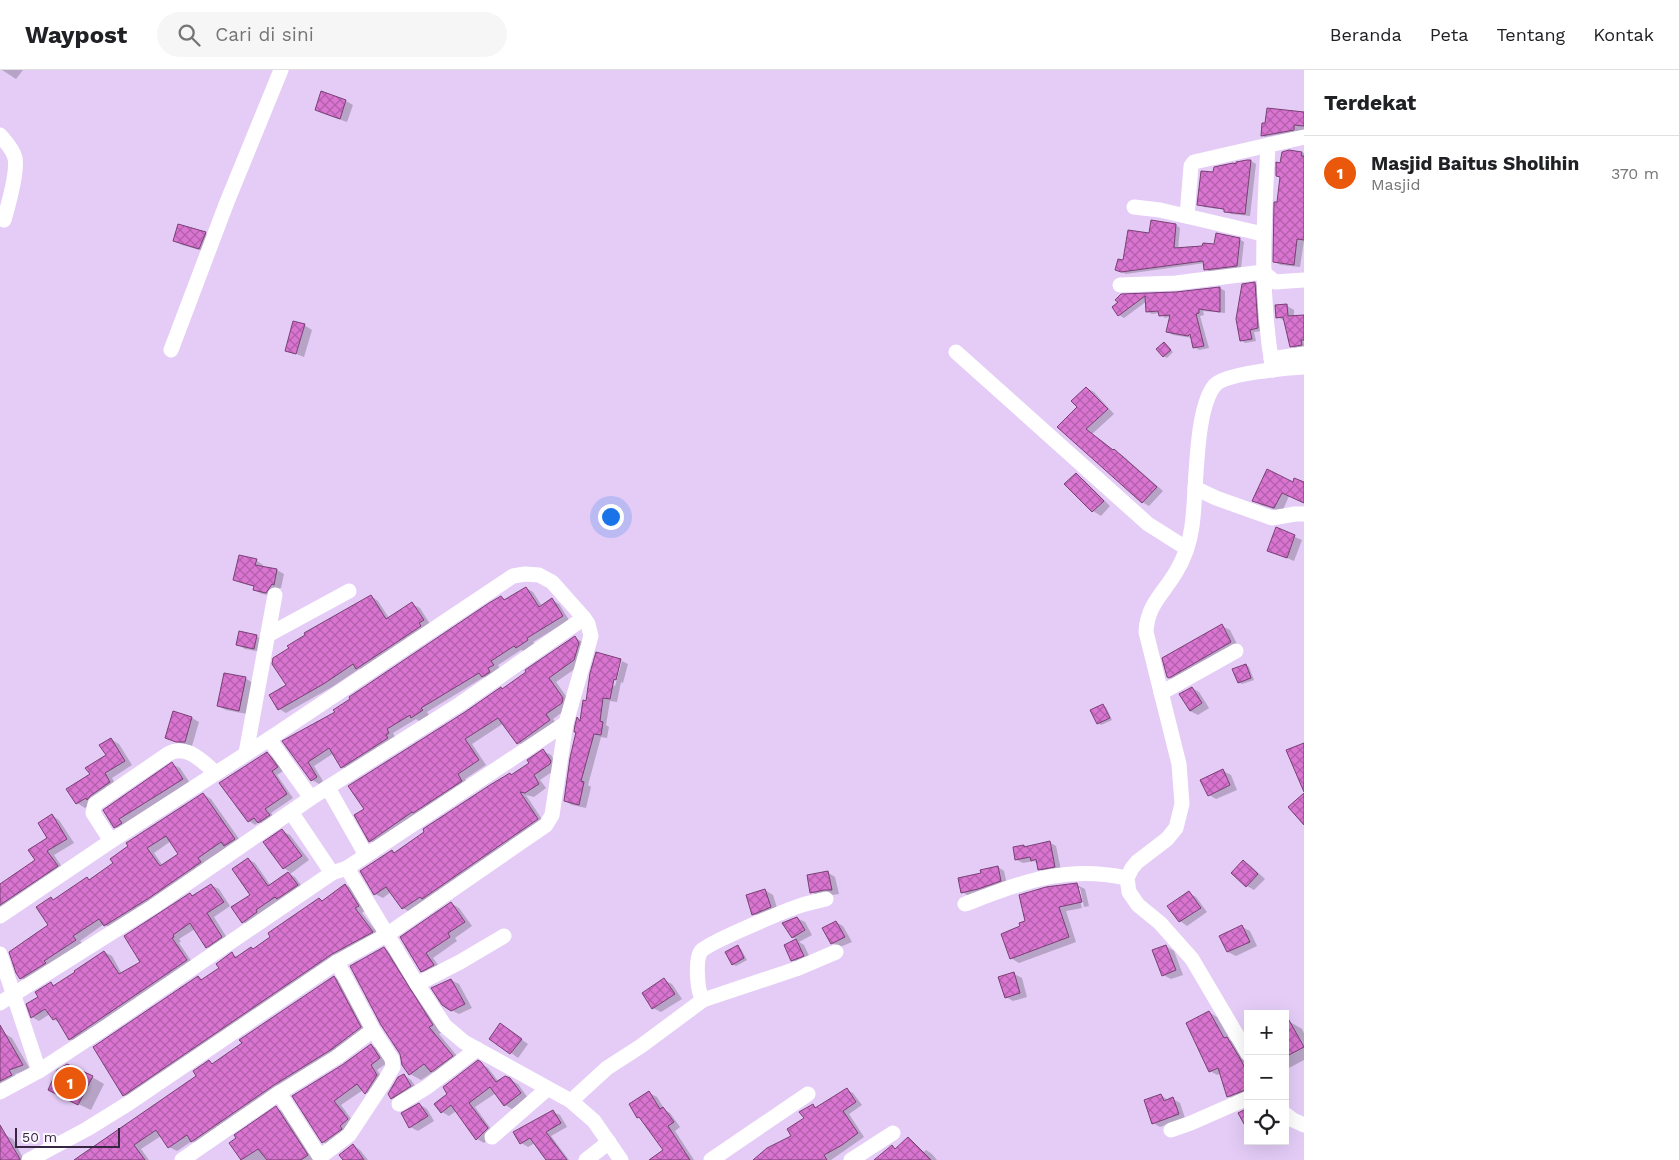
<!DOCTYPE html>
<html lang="id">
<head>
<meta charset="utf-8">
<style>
  :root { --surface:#fff; --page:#f6f6f6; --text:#202124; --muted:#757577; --line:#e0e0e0; --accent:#ea580c }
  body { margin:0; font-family:"Work Sans",sans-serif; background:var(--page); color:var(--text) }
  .controls { position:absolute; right:15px; bottom:15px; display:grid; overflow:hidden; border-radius:0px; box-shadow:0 5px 20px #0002 }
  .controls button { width:45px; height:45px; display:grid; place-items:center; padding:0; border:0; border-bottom:1px solid var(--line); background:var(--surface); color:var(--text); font:25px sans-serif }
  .scale { position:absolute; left:15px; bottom:12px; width:105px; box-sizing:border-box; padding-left:5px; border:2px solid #372642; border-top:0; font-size:14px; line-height:18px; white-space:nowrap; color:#372642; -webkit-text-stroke:4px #faf6fd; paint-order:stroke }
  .you { position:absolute; left:610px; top:446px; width:18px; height:18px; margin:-12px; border:4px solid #fff; border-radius:50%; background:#1a73e8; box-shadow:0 0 0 8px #1a73e833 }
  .badge { display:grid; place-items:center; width:32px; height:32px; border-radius:50%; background:var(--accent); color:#fff; font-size:16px; font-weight:700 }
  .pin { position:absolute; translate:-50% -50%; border:2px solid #fff; box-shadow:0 1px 5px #0006 }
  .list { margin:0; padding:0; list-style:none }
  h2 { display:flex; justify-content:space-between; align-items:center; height:65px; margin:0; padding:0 20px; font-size:21px }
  h2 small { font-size:16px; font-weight:400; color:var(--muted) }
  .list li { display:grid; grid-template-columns:32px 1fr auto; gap:15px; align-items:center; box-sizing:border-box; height:75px; padding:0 20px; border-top:1px solid var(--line) }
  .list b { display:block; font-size:19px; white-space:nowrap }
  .list p { margin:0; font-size:16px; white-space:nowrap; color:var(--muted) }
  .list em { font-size:16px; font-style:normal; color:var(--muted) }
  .icon { flex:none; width:28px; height:28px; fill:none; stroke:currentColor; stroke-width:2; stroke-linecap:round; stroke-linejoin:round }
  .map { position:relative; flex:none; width:1304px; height:1090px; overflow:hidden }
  header { display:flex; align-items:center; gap:30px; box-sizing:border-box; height:70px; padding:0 25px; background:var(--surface); border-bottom:1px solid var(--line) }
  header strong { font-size:24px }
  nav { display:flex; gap:28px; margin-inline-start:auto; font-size:18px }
  .search { width:350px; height:45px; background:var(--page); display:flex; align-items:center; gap:12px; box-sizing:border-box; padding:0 18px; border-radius:28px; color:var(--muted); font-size:19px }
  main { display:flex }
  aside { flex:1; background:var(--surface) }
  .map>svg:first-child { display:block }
  .shadow { fill:#0003; fill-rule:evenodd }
  .building { fill:url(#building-cross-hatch); stroke:#794074; fill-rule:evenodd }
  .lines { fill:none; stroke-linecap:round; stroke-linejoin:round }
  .minor { stroke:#fff; stroke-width:15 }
</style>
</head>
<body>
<header>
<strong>Waypost</strong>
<div class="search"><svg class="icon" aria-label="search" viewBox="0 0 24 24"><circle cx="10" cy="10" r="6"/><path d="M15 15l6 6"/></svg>Cari di sini</div>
<nav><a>Beranda</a><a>Peta</a><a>Tentang</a><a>Kontak</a></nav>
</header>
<main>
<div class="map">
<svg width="1304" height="1090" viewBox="0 0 1304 1090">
  <defs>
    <pattern id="building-cross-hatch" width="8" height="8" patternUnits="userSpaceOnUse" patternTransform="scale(1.25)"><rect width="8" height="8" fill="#da74d1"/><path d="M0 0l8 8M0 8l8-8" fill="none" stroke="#b25fab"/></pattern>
  </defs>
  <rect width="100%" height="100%" fill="#e4ccf7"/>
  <g class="shadow">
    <path d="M 2,0 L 23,0 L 16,9 Z"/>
    <path d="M 346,31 L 353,35 L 347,52 L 324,44 L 316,40 Z"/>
    <path d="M 1304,43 L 1304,60 L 1265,67 L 1262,66 Z"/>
    <path d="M 1289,81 L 1304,83 L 1304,171 L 1300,197 L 1281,195 L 1274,192 L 1281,94 Z"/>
    <path d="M 1251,91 L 1256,94 L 1250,146 L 1231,144 L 1226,140 L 1204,137 L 1199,134 L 1214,104 Z"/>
    <path d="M 1176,155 L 1180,158 L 1178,179 L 1215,176 L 1239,169 L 1244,172 L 1241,198 L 1210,202 L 1206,199 L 1205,193 L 1126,204 L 1121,202 L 1124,191 L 1150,164 Z"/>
    <path d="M 205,163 L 213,168 L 207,182 L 182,175 L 174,170 Z"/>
    <path d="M 1255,214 L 1259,216 L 1262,261 L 1254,262 L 1256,271 L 1245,273 L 1241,270 Z"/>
    <path d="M 1220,218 L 1225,221 L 1225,243 L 1203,241 L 1204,245 L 1200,246 L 1209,278 L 1199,280 L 1195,277 L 1192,268 L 1173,265 L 1168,262 L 1170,247 L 1165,248 L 1160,243 L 1152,244 L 1147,241 L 1147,231 L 1124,248 L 1119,245 L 1121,226 L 1176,224 Z"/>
    <path d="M 1287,236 L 1294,240 L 1294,246 L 1304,246 L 1304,279 L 1298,280 L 1291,276 L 1285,251 L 1277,247 Z"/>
    <path d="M 304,255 L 312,260 L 304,287 L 286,280 Z"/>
    <path d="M 1164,273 L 1173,282 L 1167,288 L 1163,286 Z"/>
    <path d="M 1087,318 L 1094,322 L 1114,344 L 1092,364 L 1114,381 L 1121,384 L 1163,421 L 1149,436 L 1142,432 L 1059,357 L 1078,337 Z"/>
    <path d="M 1076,405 L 1083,409 L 1110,436 L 1101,446 L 1093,441 L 1066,414 Z"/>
    <path d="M 1293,413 L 1304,413 L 1304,433 L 1289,426 L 1282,442 L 1261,435 L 1254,430 Z"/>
    <path d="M 1276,459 L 1302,470 L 1294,491 L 1268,480 Z"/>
    <path d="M 256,490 L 263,495 L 263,497 L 277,500 L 284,504 L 281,518 L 280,518 L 274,526 L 262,524 L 254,520 L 255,517 L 241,513 L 234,509 Z"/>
    <path d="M 526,518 L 533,522 L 542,536 L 552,530 L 559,534 L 569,550 L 533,572 L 535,574 L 524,581 L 521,580 L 498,595 L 500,599 L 490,611 L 484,607 L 427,642 L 429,645 L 419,651 L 416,649 L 393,663 L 395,667 L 349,701 L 342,697 L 334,683 L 314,696 L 323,711 L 319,714 L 312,710 L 284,672 L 337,643 L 501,527 L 507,530 Z"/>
    <path d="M 371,526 L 378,531 L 389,548 L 412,534 L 420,538 L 430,554 L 364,603 L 359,599 L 332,617 L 286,643 L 279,639 L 287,616 Z"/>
    <path d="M 1222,556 L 1230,560 L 1238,576 L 1177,612 L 1168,607 Z"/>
    <path d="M 256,566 L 264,570 L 262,582 L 245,579 L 238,575 Z"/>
    <path d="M 575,568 L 583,572 L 582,594 L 556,612 L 571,633 L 569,637 L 553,649 L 557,655 L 526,677 L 518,673 L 504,653 L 472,674 L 486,695 L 465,709 L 469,715 L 378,775 L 370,771 L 365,739 L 503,620 Z"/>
    <path d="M 620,590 L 613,615 L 615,616 L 622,591 L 628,594 L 623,613 L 621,612 L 617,632 L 610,631 L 606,655 L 609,657 L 607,668 L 601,667 L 588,715 L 591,717 L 586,738 L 572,735 L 565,731 L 578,662 L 578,649 L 581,651 L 587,632 Z"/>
    <path d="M 1246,595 L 1249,597 L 1254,610 L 1242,614 L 1239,612 Z"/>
    <path d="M 245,608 L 253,613 L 247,644 L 226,640 L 218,636 Z"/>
    <path d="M 1192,618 L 1199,622 L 1209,638 L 1198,645 L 1190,641 Z"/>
    <path d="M 1103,636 L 1106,637 L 1112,650 L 1101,655 L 1098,653 Z"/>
    <path d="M 174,642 L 192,648 L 199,652 L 192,676 L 185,675 L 166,667 Z"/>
    <path d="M 111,669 L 119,674 L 132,695 L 112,708 L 117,717 L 85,738 L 77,733 L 68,719 L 91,705 L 107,686 Z"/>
    <path d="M 543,681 L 551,685 L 558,696 L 558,698 L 540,710 L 546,718 L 534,727 L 526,725 L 545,754 L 411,843 L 403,838 L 391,822 L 383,828 L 375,824 L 392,781 L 396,784 L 530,694 Z"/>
    <path d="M 267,683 L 273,687 L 283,701 L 277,705 L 293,728 L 271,743 L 275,749 L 266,756 L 259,752 L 255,755 L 249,751 Z"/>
    <path d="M 172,694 L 180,698 L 190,713 L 122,761 L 115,757 L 105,740 Z"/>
    <path d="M 1223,701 L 1231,705 L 1237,720 L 1216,729 L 1209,725 Z"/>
    <path d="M 203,724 L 211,729 L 242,773 L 228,777 L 204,792 L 207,797 L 112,860 L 104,854 L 80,871 L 83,874 L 29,913 L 21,908 L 50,855 L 51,828 L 55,831 L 87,808 L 90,810 L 115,794 L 130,776 ZM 171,771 L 180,784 L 163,796 L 154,783 Z"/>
    <path d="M 52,745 L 59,750 L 74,773 L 54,785 L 64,800 L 0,845 L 0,815 L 36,790 L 49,768 Z"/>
    <path d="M 282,761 L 290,765 L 309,790 L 290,804 L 295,807 L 304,819 L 250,856 L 243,852 L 252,825 L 248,789 L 255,793 L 271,816 L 290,802 L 284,798 L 265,772 Z"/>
    <path d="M 1049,772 L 1056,776 L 1061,800 L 1046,803 L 1039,799 L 1038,794 L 1034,791 L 1023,793 L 1017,790 L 1024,776 L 1026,777 Z"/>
    <path d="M 1244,791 L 1251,796 L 1265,809 L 1254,820 L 1247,816 Z"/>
    <path d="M 998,797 L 1004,801 L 1007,814 L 969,826 L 962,822 L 983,804 Z"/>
    <path d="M 827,802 L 835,807 L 839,824 L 819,827 L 812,822 Z"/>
    <path d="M 211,815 L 219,819 L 230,836 L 214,847 L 229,871 L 214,881 L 207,877 L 195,859 L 179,869 L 181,871 L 179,873 L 194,895 L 77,974 L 70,969 L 60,953 L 53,949 L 50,944 L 39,951 L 32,947 L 40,927 L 51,913 L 55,916 L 104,882 L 112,886 L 122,904 L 141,892 L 190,824 L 194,827 Z"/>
    <path d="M 346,815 L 354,820 L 366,840 L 362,843 L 380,866 L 132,1029 L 124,1025 L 198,907 L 203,910 L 220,898 L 232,884 L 238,887 L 254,880 Z"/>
    <path d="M 1077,815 L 1085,819 L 1089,836 L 1084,837 L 1080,818 L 1077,818 L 1082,838 L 1066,841 L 1076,872 L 1019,893 L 1011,888 L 1021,857 Z"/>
    <path d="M 765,820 L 773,825 L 778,841 L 761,848 L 753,844 Z"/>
    <path d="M 1189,823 L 1196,827 L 1207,842 L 1187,856 L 1180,851 Z"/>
    <path d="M 451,833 L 459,838 L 472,856 L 455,868 L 457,871 L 433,888 L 441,899 L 429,905 L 421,901 L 401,868 Z"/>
    <path d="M 797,848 L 805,852 L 812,865 L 799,872 L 804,875 L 811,890 L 800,894 L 792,890 L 785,876 L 797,870 L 793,867 Z"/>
    <path d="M 836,852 L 843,856 L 852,872 L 840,877 L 832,873 Z"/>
    <path d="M 1242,857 L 1250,861 L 1257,876 L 1236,886 L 1228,882 Z"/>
    <path d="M 1166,876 L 1174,881 L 1183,905 L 1171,909 L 1163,905 Z"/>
    <path d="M 738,877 L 741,879 L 747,890 L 736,896 L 732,894 Z"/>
    <path d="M 384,878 L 394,885 L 443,961 L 439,964 L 462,992 L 442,1007 L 433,1002 L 421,1010 L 410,1004 Z"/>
    <path d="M 1014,904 L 1022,908 L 1027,927 L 1013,931 L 1006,927 Z"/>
    <path d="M 334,907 L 341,911 L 368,962 L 200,1076 L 192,1071 L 177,1081 L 169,1077 L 161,1066 L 141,1079 L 149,1090 L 81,1090 L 79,1086 L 198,1006 L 209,991 L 214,994 Z"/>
    <path d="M 451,910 L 459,914 L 472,938 L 459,944 L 451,940 Z"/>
    <path d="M 664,910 L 672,914 L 682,929 L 661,942 L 653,938 Z"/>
    <path d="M 1209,942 L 1217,947 L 1230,970 L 1235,973 L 1248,994 L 1248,1025 L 1235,1031 L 1228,1026 L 1221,1003 L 1217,1005 L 1210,1001 Z"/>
    <path d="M 1290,952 L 1302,959 L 1304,963 L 1304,990 L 1285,1000 L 1285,955 Z"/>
    <path d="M 501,955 L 528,974 L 518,988 L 491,968 Z"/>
    <path d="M 4,963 L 12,968 L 30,999 L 15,1004 L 18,1009 L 0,1021 L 0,966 Z"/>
    <path d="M 371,975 L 378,979 L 387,993 L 377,1000 L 384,1010 L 373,1027 L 363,1020 L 341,1035 L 355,1054 L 331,1077 L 323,1072 L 294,1026 L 343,996 Z"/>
    <path d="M 478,992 L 488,998 L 499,1012 L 505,1007 L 518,1014 L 528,1028 L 512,1039 L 505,1035 L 496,1023 L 475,1037 L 494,1063 L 484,1073 L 477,1069 L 456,1041 L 449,1046 L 442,1042 L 449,1024 Z"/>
    <path d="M 404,1005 L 411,1010 L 418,1020 L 400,1032 L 392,1028 Z"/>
    <path d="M 92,1007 L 104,1014 L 91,1040 L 61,1026 Z"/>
    <path d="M 847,1020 L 853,1023 L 862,1035 L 849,1044 L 864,1067 L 831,1090 L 758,1090 L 793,1066 L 813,1035 L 817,1038 Z"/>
    <path d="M 649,1023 L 657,1027 L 665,1040 L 670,1043 L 680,1057 L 675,1061 L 694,1090 L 651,1090 L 665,1081 L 642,1049 L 638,1047 Z"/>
    <path d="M 1161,1025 L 1168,1030 L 1173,1029 L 1180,1033 L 1185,1048 L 1160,1057 L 1153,1053 Z"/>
    <path d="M 419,1034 L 427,1039 L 434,1051 L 418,1061 L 410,1057 Z"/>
    <path d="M 276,1038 L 284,1042 L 314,1090 L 243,1090 L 231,1074 Z"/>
    <path d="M 553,1042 L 560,1045 L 567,1057 L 551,1066 L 569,1090 L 548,1090 L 535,1073 L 528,1077 L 521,1073 L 515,1062 Z"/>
    <path d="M 0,1059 L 5,1065 L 13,1069 L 24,1090 L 0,1090 Z"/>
    <path d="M 908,1068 L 924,1082 L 926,1080 L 932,1084 L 937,1090 L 877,1090 L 892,1077 L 896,1080 Z"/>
    <path d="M 353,1075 L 360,1080 L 368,1090 L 344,1090 Z"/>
  </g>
  <g class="building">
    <path d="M 321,21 L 346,30 L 340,49 L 315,40 Z"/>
    <path d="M 1267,38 L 1304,42 L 1304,56 L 1294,55 L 1294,60 L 1261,66 L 1262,53 L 1265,53 Z"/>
    <path d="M 1289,80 L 1302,82 L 1301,86 L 1304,86 L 1304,170 L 1297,169 L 1294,195 L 1273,192 L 1274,132 L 1277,132 L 1280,107 L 1276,106 L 1276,92 L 1280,93 L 1282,82 Z"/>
    <path d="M 1247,90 L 1251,90 L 1245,144 L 1224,142 L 1224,139 L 1197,135 L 1201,101 L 1213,102 L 1214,97 L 1233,93 L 1236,94 L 1236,92 Z"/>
    <path d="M 1151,150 L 1176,154 L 1174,178 L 1202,176 L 1203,173 L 1214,174 L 1216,163 L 1240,168 L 1237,196 L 1204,200 L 1203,191 L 1121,202 L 1115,200 L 1118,189 L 1123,190 L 1128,160 L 1149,163 Z"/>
    <path d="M 178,154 L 206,162 L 199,179 L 173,171 Z"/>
    <path d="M 1255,212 L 1258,258 L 1250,260 L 1252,269 L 1240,271 L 1236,249 L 1242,214 Z"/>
    <path d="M 1220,217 L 1220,242 L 1199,239 L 1199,243 L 1196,244 L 1204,276 L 1193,278 L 1190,264 L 1188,266 L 1166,262 L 1170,245 L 1159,246 L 1158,241 L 1146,242 L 1145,226 L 1118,246 L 1112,237 L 1118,232 L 1115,230 L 1121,224 L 1176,222 Z"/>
    <path d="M 1287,234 L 1288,246 L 1304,245 L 1304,270 L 1301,270 L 1302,275 L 1290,277 L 1283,247 L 1276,248 L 1275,235 Z"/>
    <path d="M 293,251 L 305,254 L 296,284 L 285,281 Z"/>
    <path d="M 1164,272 L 1171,280 L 1163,287 L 1156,279 Z"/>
    <path d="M 1086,317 L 1108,339 L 1086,359 L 1113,380 L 1114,379 L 1157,417 L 1142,433 L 1057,357 L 1077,337 L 1071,331 Z"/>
    <path d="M 1267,399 L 1293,412 L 1294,408 L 1304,412 L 1304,433 L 1282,423 L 1274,438 L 1252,431 Z"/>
    <path d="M 1076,403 L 1104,431 L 1092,442 L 1064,414 Z"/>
    <path d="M 1276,457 L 1295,465 L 1287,488 L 1267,481 Z"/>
    <path d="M 239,485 L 257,489 L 255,495 L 277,499 L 274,515 L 272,514 L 266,523 L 253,520 L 254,516 L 233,510 Z"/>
    <path d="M 526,517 L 539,537 L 552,528 L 563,546 L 527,568 L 528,570 L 516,578 L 514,576 L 491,591 L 494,595 L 488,598 L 490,602 L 482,607 L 479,603 L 421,638 L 423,640 L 411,648 L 410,645 L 387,659 L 389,663 L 386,665 L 388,668 L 341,698 L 329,678 L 308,692 L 317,707 L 311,711 L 282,671 L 335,642 L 333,640 L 350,629 L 349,627 L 489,533 L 501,526 L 504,530 Z"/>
    <path d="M 371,525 L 386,549 L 412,532 L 424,550 L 419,553 L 421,556 L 356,599 L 353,594 L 325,613 L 278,640 L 269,625 L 286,615 L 272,594 L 273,588 L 289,578 L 287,576 L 305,565 L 304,563 Z"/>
    <path d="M 1222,554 L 1231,572 L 1169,608 L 1167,607 L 1162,588 Z"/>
    <path d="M 239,561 L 257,565 L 254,579 L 236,575 Z"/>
    <path d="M 575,566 L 579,573 L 574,590 L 549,608 L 563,628 L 562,633 L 546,644 L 550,650 L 517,674 L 498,648 L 465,669 L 479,690 L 458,704 L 462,711 L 413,743 L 412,742 L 369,772 L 354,745 L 364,739 L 348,716 L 465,642 L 501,617 L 502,619 L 526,602 L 525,600 Z"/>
    <path d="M 596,582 L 621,589 L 616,610 L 614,609 L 610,629 L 603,628 L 600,651 L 603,652 L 601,665 L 594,664 L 581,711 L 584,712 L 579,735 L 564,731 L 570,688 L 576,662 L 574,662 L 575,655 L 577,647 L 580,651 L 583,630 L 586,631 L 590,603 Z"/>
    <path d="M 1246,594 L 1251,608 L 1238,613 L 1232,599 Z"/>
    <path d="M 224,603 L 246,607 L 239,641 L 217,636 Z"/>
    <path d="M 1192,617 L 1202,633 L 1190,641 L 1179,624 Z"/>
    <path d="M 1103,634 L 1110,648 L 1097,654 L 1090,640 Z"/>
    <path d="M 173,641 L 192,647 L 185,672 L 176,672 L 165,668 Z"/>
    <path d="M 111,668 L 125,691 L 105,703 L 110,712 L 90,726 L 87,730 L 86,728 L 76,734 L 66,719 L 90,704 L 85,698 L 106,685 L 99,675 Z"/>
    <path d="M 1304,673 L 1304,722 L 1286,680 Z"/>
    <path d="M 543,679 L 551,691 L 550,694 L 534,705 L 539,714 L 525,723 L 520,722 L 538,749 L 422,829 L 420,827 L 402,839 L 386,817 L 374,825 L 360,801 L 392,780 L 394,783 L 424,762 L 423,759 L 490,715 L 510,703 L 511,705 L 529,693 L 527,690 Z"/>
    <path d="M 267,682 L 278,697 L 272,701 L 287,724 L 265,739 L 270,745 L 258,753 L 254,748 L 248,752 L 219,713 Z"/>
    <path d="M 172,692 L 183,709 L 119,749 L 122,753 L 114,758 L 103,740 Z"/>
    <path d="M 1223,699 L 1230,715 L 1208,726 L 1200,710 Z"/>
    <path d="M 203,723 L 235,769 L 224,776 L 221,772 L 198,788 L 201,792 L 149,828 L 104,856 L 99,849 L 73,866 L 76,870 L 44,891 L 46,893 L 20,909 L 16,903 L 9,882 L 48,855 L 36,837 L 51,827 L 53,830 L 87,807 L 89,810 L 113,793 L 110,789 L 128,776 L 126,773 ZM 166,766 L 178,784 L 160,796 L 147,778 Z"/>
    <path d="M 1304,723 L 1304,755 L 1288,737 Z"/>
    <path d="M 52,744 L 67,769 L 47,781 L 58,796 L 0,835 L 0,814 L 35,790 L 28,780 L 47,768 L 38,753 Z"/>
    <path d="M 282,759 L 302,786 L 283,799 L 263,772 Z"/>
    <path d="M 1050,771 L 1055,797 L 1038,800 L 1036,789 L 1031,791 L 1030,787 L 1015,790 L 1013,777 L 1024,775 L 1024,777 Z"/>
    <path d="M 248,788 L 268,816 L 288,802 L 298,815 L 277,829 L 275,827 L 256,840 L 257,842 L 242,853 L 231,837 L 250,825 L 232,799 Z"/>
    <path d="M 1243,790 L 1258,804 L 1246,817 L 1231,803 Z"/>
    <path d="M 998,796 L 1001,811 L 978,819 L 961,823 L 958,808 L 981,803 L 980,800 Z"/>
    <path d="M 828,801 L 832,820 L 824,820 L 810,823 L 807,805 Z"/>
    <path d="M 1077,813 L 1082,832 L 1059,837 L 1069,867 L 1010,889 L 1001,864 L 1020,856 L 1019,853 L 1025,851 L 1019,825 L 1046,817 Z"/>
    <path d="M 211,814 L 224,832 L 207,843 L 222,867 L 206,878 L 190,853 L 173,865 L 174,867 L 172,868 L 187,890 L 69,970 L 56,948 L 53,950 L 45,939 L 31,948 L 26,934 L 38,927 L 35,922 L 51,912 L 53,916 L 75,902 L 74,901 L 104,881 L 119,904 L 140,892 L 124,866 L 190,823 L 192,826 Z"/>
    <path d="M 345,814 L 359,836 L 355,838 L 373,862 L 332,884 L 123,1026 L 93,977 L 198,906 L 201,910 L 219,898 L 216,894 L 232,882 L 235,888 L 251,877 L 253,879 L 270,867 L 268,863 L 319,828 L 322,831 Z"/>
    <path d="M 765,819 L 771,837 L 752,845 L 746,825 Z"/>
    <path d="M 1189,821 L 1201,838 L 1179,852 L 1167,836 Z"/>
    <path d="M 451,832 L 465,852 L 448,863 L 450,867 L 426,883 L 434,895 L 421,902 L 400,867 Z"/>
    <path d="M 797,847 L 805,860 L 792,868 L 782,853 Z"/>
    <path d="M 836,851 L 845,867 L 831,874 L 822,858 Z"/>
    <path d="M 1242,855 L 1250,872 L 1227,882 L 1219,866 Z"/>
    <path d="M 796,869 L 804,886 L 791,891 L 784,875 Z"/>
    <path d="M 738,875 L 744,888 L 732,895 L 725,882 Z"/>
    <path d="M 1166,875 L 1176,900 L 1162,906 L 1152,880 Z"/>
    <path d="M 384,877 L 433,955 L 429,957 L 453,986 L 431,1002 L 424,994 L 409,1005 L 402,995 L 400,984 L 381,955 L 350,896 Z"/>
    <path d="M 1014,902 L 1020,923 L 1005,928 L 998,907 Z"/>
    <path d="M 334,906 L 361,957 L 332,979 L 274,1015 L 191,1072 L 187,1065 L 168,1078 L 156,1060 L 134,1075 L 145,1090 L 74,1090 L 196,1006 L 193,1001 L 209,990 L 212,994 L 242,973 L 239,970 Z"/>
    <path d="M 664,908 L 675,924 L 652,939 L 642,923 Z"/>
    <path d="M 451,909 L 465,934 L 451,941 L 442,935 L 431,918 Z"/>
    <path d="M 1209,941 L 1224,968 L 1227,967 L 1241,990 L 1248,1005 L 1248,1019 L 1227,1027 L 1218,998 L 1209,1002 L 1186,953 Z"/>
    <path d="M 1285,943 L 1304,977 L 1285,987 Z"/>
    <path d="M 500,953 L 522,969 L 510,984 L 489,969 Z"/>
    <path d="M 0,955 L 23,995 L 9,1000 L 12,1005 L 0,1011 Z"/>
    <path d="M 371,974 L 380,988 L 371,995 L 377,1005 L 365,1024 L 357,1014 L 334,1031 L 348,1049 L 340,1056 L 342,1059 L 322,1073 L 292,1026 L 342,995 Z"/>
    <path d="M 478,990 L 481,992 L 496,1012 L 505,1006 L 510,1008 L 521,1023 L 504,1036 L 490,1017 L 469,1033 L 488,1058 L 476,1070 L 451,1035 L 441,1043 L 434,1034 L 447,1024 L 443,1017 Z"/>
    <path d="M 67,994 L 93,1006 L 78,1035 L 48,1020 L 57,1000 Z"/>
    <path d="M 404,1004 L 411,1016 L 391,1029 L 388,1024 L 398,1007 Z"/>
    <path d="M 847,1018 L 856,1032 L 843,1041 L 858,1063 L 842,1075 L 824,1085 L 827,1090 L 753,1090 L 767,1078 L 791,1066 L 787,1059 L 804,1048 L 799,1042 L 813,1034 L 815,1038 Z"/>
    <path d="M 649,1021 L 660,1039 L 663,1037 L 674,1052 L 668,1056 L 690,1090 L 649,1090 L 663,1080 L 639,1047 L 637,1048 L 629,1034 Z"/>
    <path d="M 1161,1024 L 1164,1031 L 1173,1027 L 1179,1044 L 1152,1054 L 1144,1030 Z"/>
    <path d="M 419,1033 L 428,1046 L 409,1058 L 401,1043 Z"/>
    <path d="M 276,1036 L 308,1085 L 301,1090 L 267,1090 L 258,1079 L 241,1090 L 229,1073 L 236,1068 L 234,1065 Z"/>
    <path d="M 1248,1038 L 1248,1061 L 1238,1043 Z"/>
    <path d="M 553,1040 L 561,1053 L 546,1062 L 567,1090 L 546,1090 L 530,1068 L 520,1074 L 513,1062 Z"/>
    <path d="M 0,1055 L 20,1089 L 20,1090 L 0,1090 Z"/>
    <path d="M 908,1067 L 931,1090 L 874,1090 L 892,1075 L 895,1079 Z"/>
    <path d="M 353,1074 L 364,1090 L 343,1090 L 339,1085 Z"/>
  </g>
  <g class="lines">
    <g class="minor">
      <path d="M 0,65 C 5,71 13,79 15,88 C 18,102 8,136 4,150"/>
      <path d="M 1268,75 C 1264,150 1259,224 1273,300"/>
      <path d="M 1134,137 L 1160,140 L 1263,164"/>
      <path d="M 1187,146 L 1191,96 L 1194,92 L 1304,67"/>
      <path d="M 1120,215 L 1176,213 L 1263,202 L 1275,212 L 1304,210"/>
      <path d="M 171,280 L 227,132 L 281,0"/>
      <path d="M 956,282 L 1148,454 L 1186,478"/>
      <path d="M 1271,289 L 1304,284"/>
      <path d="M 1195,418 L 1216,428 L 1272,448 L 1295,444 L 1304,444"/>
      <path d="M 268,565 L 349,521"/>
      <path d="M 1161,623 L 1236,581"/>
      <path d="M 269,669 L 311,728"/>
      <path d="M 246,683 L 275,525"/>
      <path d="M 328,718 L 366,785"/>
      <path d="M 291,742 L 332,803"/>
      <path d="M 111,771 L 93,743 L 95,734 L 168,684 C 186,673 203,692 216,703"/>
      <path d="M 347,798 L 417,914 L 445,956 L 464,972 L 571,1031 L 594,1051 L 621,1090"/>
      <path d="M 965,834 C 1024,812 1063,795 1127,808"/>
      <path d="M 0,846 L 111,771 L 269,669 L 513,506 L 525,504 L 539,505 L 552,512 L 584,548 L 588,554 L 591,566 L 566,653 L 552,745 L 546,755 L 388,864 L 337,892 L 129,1033 L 87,1059 L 29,1090"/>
      <path d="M 0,884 L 39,1001"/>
      <path d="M 417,914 L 460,892 L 504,866"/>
      <path d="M 703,930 L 796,899 L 836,882"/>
      <path d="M 0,933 L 154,836 L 311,728 L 460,634 L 584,548"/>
      <path d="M 1248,984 L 1192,889 L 1160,853 L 1138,835 L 1129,822 L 1127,808 L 1132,798 L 1137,792 L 1167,769 L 1176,758 L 1182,734 L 1179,694 L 1146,562 C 1147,535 1163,524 1176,502 C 1184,489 1190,471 1192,456 C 1197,423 1194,339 1215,315 C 1226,303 1287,298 1304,297"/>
      <path d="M 0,1022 L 39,1001 L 106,957 L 332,803 L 347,798 L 566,653"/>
      <path d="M 279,1023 L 320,1087 L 349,1065 L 384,1012 L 393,997 L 392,989 L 373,960"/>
      <path d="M 571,1031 L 607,998 L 641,976 L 703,930 C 697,922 695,890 701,881 C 705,874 787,840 799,836 C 808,833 817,831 826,829"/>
      <path d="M 399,1034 L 427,1017 L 477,979"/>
      <path d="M 1285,1044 L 1293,1050 L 1304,1055"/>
      <path d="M 1171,1060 L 1191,1053 L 1248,1028"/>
      <path d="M 492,1067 L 547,1019"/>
      <path d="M 182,1090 L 279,1023 L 337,987 L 373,960 L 337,892"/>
      <path d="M 586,1090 L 609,1072"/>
      <path d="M 711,1090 L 808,1024"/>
      <path d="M 851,1090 L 893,1063"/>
    </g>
  </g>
</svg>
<div class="controls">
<button>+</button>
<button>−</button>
<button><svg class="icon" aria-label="locate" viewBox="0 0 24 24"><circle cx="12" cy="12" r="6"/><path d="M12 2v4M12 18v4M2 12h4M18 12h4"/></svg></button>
</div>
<div class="scale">50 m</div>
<div class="you"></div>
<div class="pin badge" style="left:70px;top:1013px">1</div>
</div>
<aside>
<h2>Terdekat<small></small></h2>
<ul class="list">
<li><span class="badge">1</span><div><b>Masjid Baitus Sholihin</b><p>Masjid</p></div><em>370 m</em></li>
</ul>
</aside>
</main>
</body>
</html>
